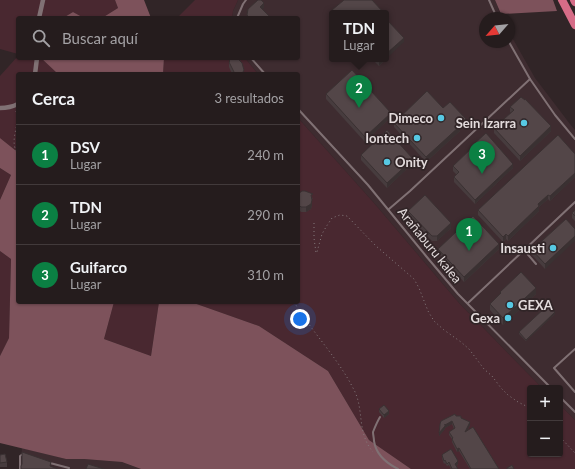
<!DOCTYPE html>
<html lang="es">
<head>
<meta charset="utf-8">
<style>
  :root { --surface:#251c1d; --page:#31292a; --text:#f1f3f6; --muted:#a3a1a4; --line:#423a3b; --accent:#0b8043 }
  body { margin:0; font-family:Lato,sans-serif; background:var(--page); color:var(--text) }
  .controls { position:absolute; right:12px; bottom:12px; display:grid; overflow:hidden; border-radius:4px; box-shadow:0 1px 3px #0004 }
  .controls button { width:36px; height:36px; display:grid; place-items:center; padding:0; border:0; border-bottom:1px solid var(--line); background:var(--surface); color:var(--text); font:20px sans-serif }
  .compass { position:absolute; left:479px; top:12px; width:36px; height:36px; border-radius:50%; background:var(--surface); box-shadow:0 1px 3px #0004; rotate:242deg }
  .you { position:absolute; left:300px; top:319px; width:14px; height:14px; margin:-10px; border:3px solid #fff; border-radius:50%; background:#1a73e8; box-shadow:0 0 0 6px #1a73e833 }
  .badge { display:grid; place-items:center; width:26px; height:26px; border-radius:50%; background:var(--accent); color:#fff; font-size:13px; font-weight:700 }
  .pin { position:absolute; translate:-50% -33px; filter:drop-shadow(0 1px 2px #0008) }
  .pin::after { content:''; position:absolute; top:21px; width:14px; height:12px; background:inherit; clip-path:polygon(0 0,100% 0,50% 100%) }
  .popup { position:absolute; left:329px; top:10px; width:60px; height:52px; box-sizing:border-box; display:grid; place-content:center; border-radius:4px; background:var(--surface); filter:drop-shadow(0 1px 3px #0005); font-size:13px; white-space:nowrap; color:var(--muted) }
  .popup b { font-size:15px; color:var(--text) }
  .popup::after { content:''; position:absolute; left:50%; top:100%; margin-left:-8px; border:8px solid transparent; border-top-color:var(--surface) }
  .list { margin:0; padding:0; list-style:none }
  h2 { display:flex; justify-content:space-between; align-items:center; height:52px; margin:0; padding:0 16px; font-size:17px }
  h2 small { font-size:13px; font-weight:400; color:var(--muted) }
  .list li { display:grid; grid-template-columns:26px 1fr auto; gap:12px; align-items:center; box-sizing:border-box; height:60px; padding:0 16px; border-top:1px solid var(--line) }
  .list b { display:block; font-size:15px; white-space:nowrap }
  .list p { margin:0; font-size:13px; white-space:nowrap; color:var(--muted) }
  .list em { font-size:13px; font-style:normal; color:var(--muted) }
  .icon { flex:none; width:22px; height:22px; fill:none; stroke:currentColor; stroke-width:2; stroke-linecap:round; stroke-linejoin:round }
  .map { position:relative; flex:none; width:575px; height:469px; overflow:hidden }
  .search { position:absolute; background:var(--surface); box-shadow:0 1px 3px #0004; left:16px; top:16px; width:284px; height:44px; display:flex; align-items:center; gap:10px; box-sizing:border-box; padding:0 14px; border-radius:4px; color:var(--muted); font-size:15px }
  .panel { position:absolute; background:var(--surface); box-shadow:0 1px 3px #0004; left:16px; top:72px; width:284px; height:232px; border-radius:4px }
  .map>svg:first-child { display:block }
  .built { fill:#3e2c30; fill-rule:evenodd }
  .green { fill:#492830 }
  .forest { fill:#7d525b }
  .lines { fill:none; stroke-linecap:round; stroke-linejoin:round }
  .path { stroke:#857b7d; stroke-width:1; stroke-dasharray:1 3; stroke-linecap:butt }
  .lane { stroke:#807174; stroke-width:2 }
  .street { stroke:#807174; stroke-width:4.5 }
  .highway { stroke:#d66c87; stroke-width:8 }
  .wall { fill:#473c3e }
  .shaded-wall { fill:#3a3132 }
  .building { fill:#534648; stroke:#3a3132 }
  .poi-dot { fill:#57c9e3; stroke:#312527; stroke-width:1.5 }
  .labels { text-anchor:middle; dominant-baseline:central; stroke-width:3.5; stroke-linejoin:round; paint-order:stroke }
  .poi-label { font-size:13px; font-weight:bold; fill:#e3dbdc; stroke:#312527; text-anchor:end }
  .street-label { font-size:13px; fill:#e3dbdc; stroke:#312527 }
</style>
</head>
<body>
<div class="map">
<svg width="575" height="469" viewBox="0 0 575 469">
  <rect width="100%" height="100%" fill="#312527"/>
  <g class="built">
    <path d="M 238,0 L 495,0 L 502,18 L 485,18 L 485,42 L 509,42 L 509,32 L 535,78 L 570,124 L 575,130 L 575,420 L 560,405 L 560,388 L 542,388 L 534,380 L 459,303 L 374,203 L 298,118 L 298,74 L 258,74 L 245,58 L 298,58 L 298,18 L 232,18 L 233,11 ZM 332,13 L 386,13 L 386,59 L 332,59 Z"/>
    <path d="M 22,448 L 66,459 L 84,459 L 122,462 L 141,469 L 20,469 Z"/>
  </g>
  <g class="green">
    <path d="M 0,0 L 115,0 L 118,8 L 102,18 L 84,18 L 73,12 L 63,18 L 18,18 L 18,54 L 0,49 Z"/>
    <path d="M 195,0 L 238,0 L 233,11 L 232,18 L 177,18 Z"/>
    <path d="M 18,56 L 18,58 L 41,58 L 58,74 L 18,74 L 18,154 L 15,150 L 0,138 L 0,76 Z"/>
    <path d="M 164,58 L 245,58 L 258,74 L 163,74 Z"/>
    <path d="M 298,118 L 374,203 L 459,303 L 542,388 L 530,388 L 530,454 L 560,454 L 560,405 L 575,420 L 575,469 L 411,469 L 369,440 L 328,371 L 259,326 L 191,302 L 298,302 Z"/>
    <path d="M 0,168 L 11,175 L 0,200 Z"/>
    <path d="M 0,251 L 11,259 L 9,338 L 0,356 Z"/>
    <path d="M 114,302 L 159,302 L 151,356 L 104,339 Z"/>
  </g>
  <g class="forest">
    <path d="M 115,0 L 144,0 L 151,18 L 102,18 L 118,8 Z"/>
    <path d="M 495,0 L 553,0 L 557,11 L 501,14 Z"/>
    <path d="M 73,12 L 84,18 L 63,18 Z"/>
    <path d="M 41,58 L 164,58 L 163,74 L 58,74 Z"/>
    <path d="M 0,138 L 15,150 L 18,154 L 18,302 L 114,302 L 104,339 L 151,356 L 159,302 L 191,302 L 259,326 L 328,371 L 369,440 L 411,469 L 141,469 L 122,462 L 84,459 L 66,459 L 0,443 L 0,356 L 9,338 L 11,259 L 0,251 L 0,200 L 11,175 L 0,168 Z"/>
  </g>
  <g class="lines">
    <g class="path">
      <path d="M 16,111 C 21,126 8,140 18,154"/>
      <path d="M 314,223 L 314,238 L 316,253 L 317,252 L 322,234 L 326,227 L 332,218 L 340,215 L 347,216 L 376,246 L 414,279 L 419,288 L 428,311 L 434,321 L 444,330 L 461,342 L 469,349 L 484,369 L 492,376 L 501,388 L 508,395 L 518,402 L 530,408"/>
      <path d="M 294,302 C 312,332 337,357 353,388 C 365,409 356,432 373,452"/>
      <path d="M 560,437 L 575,453"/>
    </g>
    <g class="lane">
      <path d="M 489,0 L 497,18"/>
      <path d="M 237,18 L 243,4 L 246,0"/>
      <path d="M 509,42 L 530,79 L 555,115 L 575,139"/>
      <path d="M 251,58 L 265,74"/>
      <path d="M 298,109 L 368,185 L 426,256 L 458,294 L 551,388"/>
      <path d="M 389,209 L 410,191 L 530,79"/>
      <path d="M 524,250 L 536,264"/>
      <path d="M 468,303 L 575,202"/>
      <path d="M 575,349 L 554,368 L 575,392"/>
      <path d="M 560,397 L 575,412"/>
      <path d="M 380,417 C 377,422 375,427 373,432 C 373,435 374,438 374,441 C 376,455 386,463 398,469"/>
      <path d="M 50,463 L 69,468"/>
      <path d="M 20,469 L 20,456 L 23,454 L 25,455"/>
    </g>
    <g class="street">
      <path d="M 39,18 L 43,0"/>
      <path d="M 35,74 L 37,58"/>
      <path d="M 0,108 C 7,108 12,107 18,104"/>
    </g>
    <g class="highway">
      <path d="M 562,0 L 575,25"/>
      <path d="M 574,0 L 575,2"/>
    </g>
  </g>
  <g class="wall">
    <path d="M 239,58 L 241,58 L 240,62 L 244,74 L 232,74 L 229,67 L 229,60 Z"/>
    <path d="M 372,59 L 386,59 L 379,66 Z"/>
    <path d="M 326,94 L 391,117 L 365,142 L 326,99 Z"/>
    <path d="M 510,107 L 551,131 L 520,161 L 494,133 L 494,128 L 511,113 L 510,112 Z"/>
    <path d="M 443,108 L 466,124 L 460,129 L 460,131 L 426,162 L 394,127 L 394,123 Z"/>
    <path d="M 474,144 L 513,168 L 475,204 L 454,182 L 454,177 L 457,175 L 453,171 L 453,166 L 474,146 Z"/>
    <path d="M 575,154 L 575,177 L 550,201 L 548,199 L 539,207 L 539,211 L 508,241 L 506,239 L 503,242 L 478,215 L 478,210 Z"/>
    <path d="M 361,155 L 413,163 L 387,188 L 361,160 Z"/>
    <path d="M 298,194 L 313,198 L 312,199 L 312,205 L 311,209 L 306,212 L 301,212 L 298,209 Z"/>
    <path d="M 575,210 L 575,221 L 572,218 L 572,213 Z"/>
    <path d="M 408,211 L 451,228 L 437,241 L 432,241 L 408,216 Z"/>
    <path d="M 566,219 L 545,269 L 532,255 L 532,250 Z"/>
    <path d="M 438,249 L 499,249 L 464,282 L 438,253 Z"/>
    <path d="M 500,292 L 536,294 L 503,325 L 490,310 L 490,304 L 500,294 Z"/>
    <path d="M 555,314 L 526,341 L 519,334 L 519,332 Z"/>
    <path d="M 379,409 L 389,414 L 384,418 L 379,412 Z"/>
    <path d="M 456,416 L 461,418 L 470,425 L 467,431 L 499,469 L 470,469 L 459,451 L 457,452 L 452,442 L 452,439 L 449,435 L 449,432 L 454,429 L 452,424 L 445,428 L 445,429 L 439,436 L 440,424 Z"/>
    <path d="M 443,454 L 458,464 L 456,466 L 458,469 L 451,469 L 449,465 L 447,466 L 445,463 L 444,464 L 442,458 Z"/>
    <path d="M 0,455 L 7,462 L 7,467 L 0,467 Z"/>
  </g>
  <g class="shaded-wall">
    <path d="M 264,3 L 264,8 L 260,11 L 260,7 Z"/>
    <path d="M 404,38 L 404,42 L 386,59 L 386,54 Z"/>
    <path d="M 381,59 L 386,59 L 379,66 L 379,61 Z"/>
    <path d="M 391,113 L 391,117 L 365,142 L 365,137 Z"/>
    <path d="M 466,119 L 466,124 L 460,129 L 460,131 L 426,162 L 426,157 Z"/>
    <path d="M 551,126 L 551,131 L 520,161 L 520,156 Z"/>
    <path d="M 413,159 L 413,163 L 387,188 L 387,183 Z"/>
    <path d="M 513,164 L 513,168 L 475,204 L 475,200 Z"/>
    <path d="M 575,173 L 575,177 L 550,201 L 550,196 Z"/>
    <path d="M 548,195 L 548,199 L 539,207 L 539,211 L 508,241 L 508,236 L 538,204 Z"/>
    <path d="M 312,200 L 312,205 L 311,209 L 306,212 L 306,207 Z"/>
    <path d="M 451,223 L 451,228 L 437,241 L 437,236 Z"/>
    <path d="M 506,234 L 506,239 L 503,242 L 503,237 Z"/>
    <path d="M 575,236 L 575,241 L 545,269 L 545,264 Z"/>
    <path d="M 499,244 L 499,249 L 464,282 L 464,277 Z"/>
    <path d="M 536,288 L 536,294 L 503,325 L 503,318 Z"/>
    <path d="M 555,312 L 555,314 L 526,341 L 526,340 Z"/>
    <path d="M 389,411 L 389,414 L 384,418 L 384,415 Z"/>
    <path d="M 452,421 L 452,424 L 445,428 L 445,425 Z"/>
    <path d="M 470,422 L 470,425 L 465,435 L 465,432 Z"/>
    <path d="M 445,426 L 445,429 L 439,436 L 439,433 Z"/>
    <path d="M 459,448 L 459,451 L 457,452 L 457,449 Z"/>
    <path d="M 458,461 L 458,464 L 455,467 L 455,464 Z"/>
  </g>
  <g class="building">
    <path d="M 258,0 L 261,0 L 264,3 L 260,7 L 271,18 L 250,18 L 247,15 L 248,9 Z"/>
    <path d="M 344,0 L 372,0 L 384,13 L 335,13 L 332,10 Z"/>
    <path d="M 386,15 L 389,19 L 388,21 L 404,38 L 386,54 Z"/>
    <path d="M 231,58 L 239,58 L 238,59 L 242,63 L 244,70 L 242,74 L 235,74 L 229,62 L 230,61 L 229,60 Z"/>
    <path d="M 352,70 L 391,113 L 365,137 L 326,94 Z"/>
    <path d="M 427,91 L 443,108 L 450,102 L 466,119 L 459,125 L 460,126 L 426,157 L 394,123 Z"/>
    <path d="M 521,97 L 525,100 L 525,99 L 551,126 L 520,156 L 494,128 L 514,110 L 510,107 Z"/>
    <path d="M 387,130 L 413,159 L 387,183 L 361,155 Z"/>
    <path d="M 486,133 L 513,164 L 475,200 L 454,177 L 459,172 L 453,166 L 475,145 L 474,144 Z"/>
    <path d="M 558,135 L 575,154 L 575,173 L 550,196 L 548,195 L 538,204 L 539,206 L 508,236 L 506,234 L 503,237 L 478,210 Z"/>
    <path d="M 302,191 L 305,191 L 313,194 L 311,195 L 312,200 L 311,204 L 306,207 L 301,207 L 298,204 L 298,194 Z"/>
    <path d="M 425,195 L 451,223 L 437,236 L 432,236 L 408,211 Z"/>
    <path d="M 575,210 L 575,216 L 572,213 Z"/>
    <path d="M 473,216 L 499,244 L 464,277 L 438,249 Z"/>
    <path d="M 566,219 L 575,229 L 575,236 L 545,264 L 532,250 Z"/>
    <path d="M 521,272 L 536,288 L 503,318 L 490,304 L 501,293 L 500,292 Z"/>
    <path d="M 548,305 L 555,312 L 526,340 L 519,332 Z"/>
    <path d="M 384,405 L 389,411 L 384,415 L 379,409 Z"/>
    <path d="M 455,414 L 456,416 L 461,416 L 461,418 L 470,422 L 465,432 L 473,427 L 499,469 L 471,469 L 459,448 L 457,449 L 452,439 L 453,438 L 449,432 L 455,428 L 452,421 L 445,425 L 445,424 L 445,426 L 439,433 L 440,425 L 440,424 L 441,421 Z"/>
    <path d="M 451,449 L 458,461 L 455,464 L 458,469 L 452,469 L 449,462 L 447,464 L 445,460 L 444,461 L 442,455 L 443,454 Z"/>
    <path d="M 22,452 L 51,462 L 50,466 L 58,469 L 21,469 L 21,466 L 22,464 Z"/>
    <path d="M 5,454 L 7,462 L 0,463 L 0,455 Z"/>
    <path d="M 88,464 L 104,469 L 86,469 Z"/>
    <path d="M 512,465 L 514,469 L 507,469 L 507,468 Z"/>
  </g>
  <g class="poi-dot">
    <circle cx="441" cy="118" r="4"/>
    <circle cx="524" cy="123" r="4"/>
    <circle cx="417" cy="138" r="4"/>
    <circle cx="387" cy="162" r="4"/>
    <circle cx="553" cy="248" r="4"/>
    <circle cx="510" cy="305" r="4"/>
    <circle cx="508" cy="318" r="4"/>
  </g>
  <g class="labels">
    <g class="poi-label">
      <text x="433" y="118">Dimeco</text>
      <text x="516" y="123">Sein Izarra</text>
      <text x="409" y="138">Iontech</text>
      <text x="395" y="162" text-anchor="start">Onity</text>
      <text x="545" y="248">Insausti</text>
      <text x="518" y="305" text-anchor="start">GEXA</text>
      <text x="500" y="318">Gexa</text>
    </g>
    <g class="street-label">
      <text transform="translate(430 245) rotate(51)">Arañaburu kalea</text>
    </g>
  </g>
</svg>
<div class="controls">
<button>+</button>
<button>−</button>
</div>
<svg class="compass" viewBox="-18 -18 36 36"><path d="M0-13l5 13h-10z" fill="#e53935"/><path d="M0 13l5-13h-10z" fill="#a3a1a4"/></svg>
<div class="you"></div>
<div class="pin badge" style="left:469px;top:251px">1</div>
<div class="pin badge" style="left:359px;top:108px">2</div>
<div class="popup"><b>TDN</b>Lugar</div>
<div class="pin badge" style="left:482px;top:174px">3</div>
<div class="search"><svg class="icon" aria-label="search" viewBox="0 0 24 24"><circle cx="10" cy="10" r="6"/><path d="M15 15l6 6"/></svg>Buscar aquí</div>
<section class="panel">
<h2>Cerca<small>3 resultados</small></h2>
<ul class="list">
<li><span class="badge">1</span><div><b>DSV</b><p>Lugar</p></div><em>240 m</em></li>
<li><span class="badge">2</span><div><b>TDN</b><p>Lugar</p></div><em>290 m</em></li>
<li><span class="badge">3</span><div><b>Guifarco</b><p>Lugar</p></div><em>310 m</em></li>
</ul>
</section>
</div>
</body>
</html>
